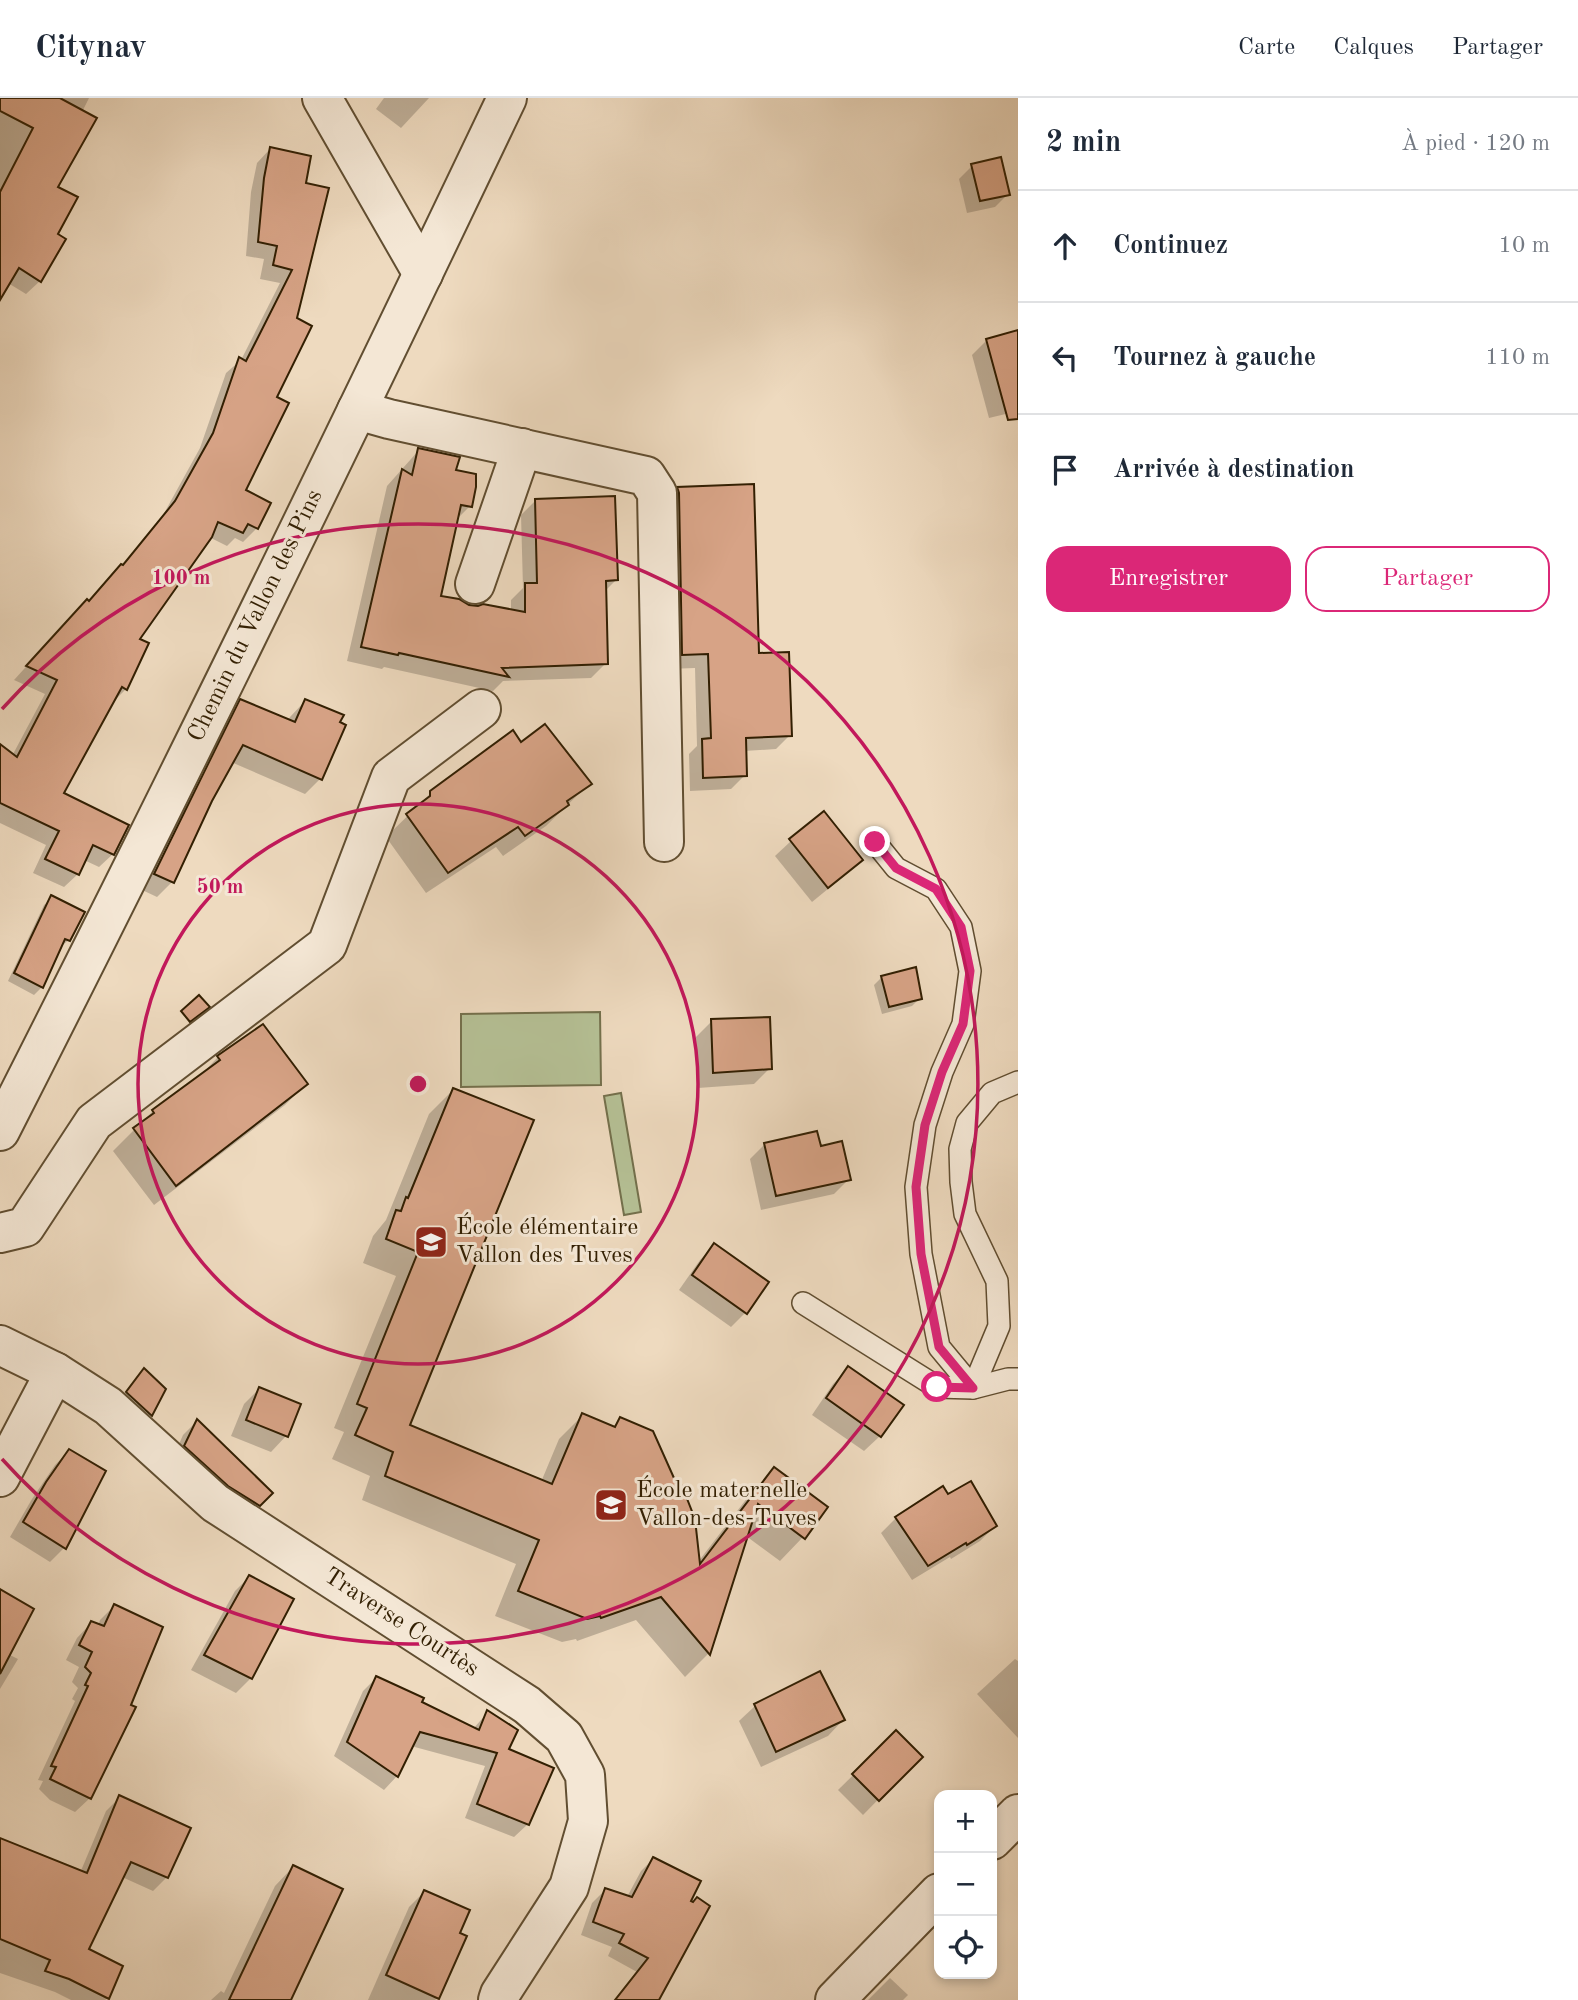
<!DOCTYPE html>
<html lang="fr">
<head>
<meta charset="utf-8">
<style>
  :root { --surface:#fff; --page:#f6f6f7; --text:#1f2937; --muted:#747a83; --line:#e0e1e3; --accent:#db2777 }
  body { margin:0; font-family:"Old Standard TT",serif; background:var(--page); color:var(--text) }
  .controls { position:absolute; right:21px; bottom:21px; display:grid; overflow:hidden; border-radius:14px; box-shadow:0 4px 10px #0003 }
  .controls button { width:63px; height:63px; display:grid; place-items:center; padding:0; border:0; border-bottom:2px solid var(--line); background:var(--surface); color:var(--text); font:35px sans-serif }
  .stop { position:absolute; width:21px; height:21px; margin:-16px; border:5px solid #db2777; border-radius:50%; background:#fff }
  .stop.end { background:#db2777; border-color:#fff; box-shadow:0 2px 7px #0008 }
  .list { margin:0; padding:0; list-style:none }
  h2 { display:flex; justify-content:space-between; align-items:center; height:91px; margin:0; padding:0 28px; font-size:30px }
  h2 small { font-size:23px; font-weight:400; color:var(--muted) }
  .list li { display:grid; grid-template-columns:46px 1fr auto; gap:21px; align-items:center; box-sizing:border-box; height:112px; padding:0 28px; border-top:2px solid var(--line) }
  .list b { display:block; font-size:26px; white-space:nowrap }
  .list em { font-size:23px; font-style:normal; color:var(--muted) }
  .actions { display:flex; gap:14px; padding:21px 28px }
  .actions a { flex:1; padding:16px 0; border:2px solid var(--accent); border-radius:21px; text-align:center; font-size:24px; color:var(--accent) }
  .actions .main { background:var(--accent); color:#fff }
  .icon { flex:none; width:38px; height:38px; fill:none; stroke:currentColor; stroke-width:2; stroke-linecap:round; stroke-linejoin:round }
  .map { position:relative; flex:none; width:1018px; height:1902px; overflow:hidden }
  header { display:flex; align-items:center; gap:42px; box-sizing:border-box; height:98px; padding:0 35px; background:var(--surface); border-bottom:2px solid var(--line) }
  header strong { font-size:33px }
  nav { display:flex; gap:38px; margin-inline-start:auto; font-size:24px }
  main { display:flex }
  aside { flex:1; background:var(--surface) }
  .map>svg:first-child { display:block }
  .green { fill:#b5c095; stroke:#74704c; stroke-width:2 }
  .shadow { fill:#0003 }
  .building { fill:#d7a386; stroke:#321f02; stroke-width:2 }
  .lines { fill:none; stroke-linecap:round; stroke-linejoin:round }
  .lane-casing { stroke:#614e31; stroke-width:24 }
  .street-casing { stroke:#614e31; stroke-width:42 }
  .lane { stroke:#f4e7d5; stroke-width:21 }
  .street { stroke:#f4e7d5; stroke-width:38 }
  .route { stroke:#db2777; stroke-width:9 }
  .ring { fill:none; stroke:#c2185b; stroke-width:3.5 }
  .labels { text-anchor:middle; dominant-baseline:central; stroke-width:6; stroke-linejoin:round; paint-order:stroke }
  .street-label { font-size:24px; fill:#321f02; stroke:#f4e7d5 }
  .poi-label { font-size:24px; fill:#321f02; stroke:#f4e7d5; text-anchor:start }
  .centre { fill:#c2185b; stroke:#f4e7d5; stroke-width:3.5 }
  .ring-label { font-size:21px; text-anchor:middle; font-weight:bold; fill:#c2185b; stroke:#f4e7d5; stroke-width:6; stroke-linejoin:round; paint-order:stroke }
</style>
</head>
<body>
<header>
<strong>Citynav</strong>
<nav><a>Carte</a><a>Calques</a><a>Partager</a></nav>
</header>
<main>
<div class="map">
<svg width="1018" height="1902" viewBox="0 0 1018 1902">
  <rect width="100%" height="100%" fill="#eedabf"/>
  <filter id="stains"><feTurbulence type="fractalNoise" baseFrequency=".00286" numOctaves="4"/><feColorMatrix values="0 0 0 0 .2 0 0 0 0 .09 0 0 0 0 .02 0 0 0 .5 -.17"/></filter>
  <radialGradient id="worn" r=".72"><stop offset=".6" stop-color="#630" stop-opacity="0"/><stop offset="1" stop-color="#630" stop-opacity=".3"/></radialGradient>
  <g class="green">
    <path d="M 600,914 L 601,987 L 461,989 L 461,916 Z"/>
    <path d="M 621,995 L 641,1114 L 624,1117 L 604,998 Z"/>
  </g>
  <g class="shadow">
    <path d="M 0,0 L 89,0 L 82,14 L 56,89 L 56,136 L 40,183 L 26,196 L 8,185 L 0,199 Z"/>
    <path d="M 384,0 L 429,0 L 401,30 L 376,11 Z"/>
    <path d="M 270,51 L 309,60 L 274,299 L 243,393 L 257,430 L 243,444 L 235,440 L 227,448 L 209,439 L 138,542 L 126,591 L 112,605 L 61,696 L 113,756 L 99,769 L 84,762 L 78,776 L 64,789 L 33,775 L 46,747 L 0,725 L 0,655 L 12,658 L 45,596 L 14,582 L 73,517 L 88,504 L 122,468 L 162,419 L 200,350 L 226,275 L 241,262 L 280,185 L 260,181 L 264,161 L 246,158 L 251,94 L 257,65 Z"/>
    <path d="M 972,68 L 1008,96 L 995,109 L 967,115 L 959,81 Z"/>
    <path d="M 1018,234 L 1018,313 L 989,320 L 972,257 L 987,242 Z"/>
    <path d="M 419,352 L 453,373 L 470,408 L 456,422 L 439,499 L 468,509 L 511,513 L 511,502 L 523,490 L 521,417 L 536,402 L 616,482 L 604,494 L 606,565 L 591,580 L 503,583 L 493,593 L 384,569 L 382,571 L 347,563 L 387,388 Z"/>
    <path d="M 678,390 L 757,557 L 790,637 L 776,651 L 744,653 L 745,677 L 731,691 L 690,693 L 689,656 L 697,648 L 695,570 L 669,571 L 664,404 Z"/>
    <path d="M 305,603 L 320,681 L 305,696 L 231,664 L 211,703 L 172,784 L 157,799 L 140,791 L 225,619 L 241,604 L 288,623 L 290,619 Z"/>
    <path d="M 521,646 L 589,686 L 546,728 L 503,758 L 496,749 L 426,795 L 386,739 L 431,695 Z"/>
    <path d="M 791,743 L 861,762 L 845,777 L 812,804 L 775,758 Z"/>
    <path d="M 52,800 L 83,815 L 69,842 L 60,849 L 42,889 L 34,897 L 8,883 L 44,807 Z"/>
    <path d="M 882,879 L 920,900 L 912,908 L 882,916 L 874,887 Z"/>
    <path d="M 712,923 L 770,970 L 754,986 L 698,990 L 696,939 Z"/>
    <path d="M 218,959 L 306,986 L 285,1007 L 154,1107 L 113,1053 L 153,1013 L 196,982 Z"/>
    <path d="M 453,992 L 407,1328 L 541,1384 L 559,1341 L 583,1317 L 612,1330 L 620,1321 L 698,1464 L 751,1395 L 775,1371 L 803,1439 L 780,1463 L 746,1438 L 708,1556 L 685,1579 L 636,1522 L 577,1543 L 576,1541 L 562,1544 L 495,1518 L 516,1466 L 362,1402 L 370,1378 L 332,1361 L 344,1334 L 334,1330 L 396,1178 L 363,1165 L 373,1138 L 386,1122 L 429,1016 Z"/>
    <path d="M 765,1046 L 819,1050 L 849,1081 L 834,1096 L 761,1112 L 750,1061 Z"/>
    <path d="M 714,1147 L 745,1215 L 731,1229 L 679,1192 L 700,1162 Z"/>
    <path d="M 849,1270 L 880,1338 L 864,1353 L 812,1317 L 833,1286 Z"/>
    <path d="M 137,1280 L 164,1292 L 150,1317 L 143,1324 L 119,1303 Z"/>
    <path d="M 259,1291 L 286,1338 L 271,1354 L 231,1338 L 244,1306 Z"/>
    <path d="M 197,1323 L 270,1395 L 245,1421 L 172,1362 L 183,1337 Z"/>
    <path d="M 69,1353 L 64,1450 L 50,1464 L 10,1439 L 32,1401 L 55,1367 Z"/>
    <path d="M 948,1399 L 995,1428 L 980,1443 L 951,1461 L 950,1459 L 912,1482 L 881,1435 L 896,1420 Z"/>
    <path d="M 249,1479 L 251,1580 L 236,1595 L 191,1572 L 235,1493 Z"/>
    <path d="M 0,1500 L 8,1556 L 18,1561 L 0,1591 Z"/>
    <path d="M 114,1508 L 90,1700 L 75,1714 L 50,1702 L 39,1691 L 43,1683 L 38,1682 L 75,1603 L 72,1601 L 78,1590 L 72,1584 L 79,1569 L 66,1562 L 77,1540 L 91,1525 L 98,1528 L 100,1522 Z"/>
    <path d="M 1015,1561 L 1018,1563 L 1018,1640 L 977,1596 Z"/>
    <path d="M 376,1580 L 420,1605 L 473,1631 L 488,1614 L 507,1652 L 528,1726 L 514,1739 L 465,1720 L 485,1668 L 411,1648 L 397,1678 L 384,1692 L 334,1658 L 363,1593 Z"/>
    <path d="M 755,1608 L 843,1622 L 828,1638 L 761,1669 L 739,1623 Z"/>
    <path d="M 896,1635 L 920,1659 L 863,1717 L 838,1692 Z"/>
    <path d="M 120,1699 L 188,1731 L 167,1779 L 153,1793 L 122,1779 L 87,1852 L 108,1900 L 105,1902 L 71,1902 L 55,1894 L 0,1875 L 0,1744 L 80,1775 L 106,1713 Z"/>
    <path d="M 653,1761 L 689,1804 L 650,1902 L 614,1902 L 637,1874 L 608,1858 L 612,1849 L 581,1837 L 592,1805 L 605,1792 L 627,1799 L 641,1773 Z"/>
    <path d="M 293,1769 L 289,1902 L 211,1902 L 221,1893 L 224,1895 L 275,1788 Z"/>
    <path d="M 424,1794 L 458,1836 L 437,1900 L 435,1902 L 368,1902 L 409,1809 Z"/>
    <path d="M 890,1880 L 908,1897 L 903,1902 L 868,1902 Z"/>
  </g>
  <g class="building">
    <path d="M 0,0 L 60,0 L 97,20 L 58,89 L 78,99 L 58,136 L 66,141 L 41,184 L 19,170 L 0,202 L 0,94 L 33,30 L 0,13 Z"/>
    <path d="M 270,49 L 311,58 L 306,85 L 329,90 L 297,220 L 312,228 L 277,299 L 289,305 L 246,392 L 271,405 L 258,431 L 248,426 L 243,435 L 218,424 L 212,439 L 140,541 L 149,545 L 127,592 L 122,589 L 64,695 L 129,727 L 114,757 L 93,747 L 79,777 L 45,761 L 59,733 L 0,705 L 0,646 L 17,659 L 57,582 L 26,568 L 87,501 L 89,503 L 121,466 L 123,467 L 175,403 L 213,335 L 239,259 L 246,263 L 292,172 L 273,167 L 277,148 L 258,144 L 264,80 Z"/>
    <path d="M 1001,59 L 1010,97 L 980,103 L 971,66 Z"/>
    <path d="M 1018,232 L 1018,321 L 1008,322 L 986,241 Z"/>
    <path d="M 418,350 L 460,359 L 456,372 L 476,376 L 476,389 L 472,409 L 461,407 L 441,498 L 459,501 L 469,507 L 478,508 L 483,506 L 525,514 L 525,485 L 537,485 L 535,401 L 615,398 L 618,482 L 606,483 L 608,566 L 502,570 L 509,579 L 399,555 L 398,557 L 361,549 L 402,371 L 412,377 Z"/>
    <path d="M 754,386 L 759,555 L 789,554 L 792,638 L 746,640 L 747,678 L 703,680 L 702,641 L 711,640 L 708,556 L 682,557 L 679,395 L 677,389 Z"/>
    <path d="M 240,601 L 295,624 L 305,601 L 344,617 L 340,624 L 346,627 L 322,682 L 243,647 L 212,703 L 174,785 L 154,776 Z"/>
    <path d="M 545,626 L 592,686 L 567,703 L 569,707 L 525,738 L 518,729 L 448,775 L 406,716 L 430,698 L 430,693 L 513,632 L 521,644 Z"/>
    <path d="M 824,713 L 863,762 L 828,790 L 789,741 Z"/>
    <path d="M 51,797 L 85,814 L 70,843 L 65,841 L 43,890 L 14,875 Z"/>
    <path d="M 916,869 L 922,901 L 889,909 L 881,878 Z"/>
    <path d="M 199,897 L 210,909 L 190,924 L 181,913 Z"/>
    <path d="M 770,919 L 772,971 L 713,975 L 711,921 Z"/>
    <path d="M 263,926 L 308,986 L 176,1088 L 133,1030 L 154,1015 L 152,1012 L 220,962 L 217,958 Z"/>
    <path d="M 453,990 L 534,1022 L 410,1327 L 552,1386 L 582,1315 L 615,1329 L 620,1319 L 653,1333 L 678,1389 L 682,1388 L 695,1421 L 700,1466 L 774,1369 L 828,1409 L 805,1441 L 758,1406 L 710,1557 L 661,1499 L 601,1520 L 600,1518 L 587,1521 L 518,1493 L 539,1442 L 385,1378 L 393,1354 L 355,1337 L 367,1310 L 357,1306 L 418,1154 L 386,1141 L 396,1112 L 401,1113 L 406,1099 L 408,1100 Z"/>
    <path d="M 817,1033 L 821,1048 L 842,1043 L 851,1082 L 776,1098 L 764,1045 Z"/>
    <path d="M 714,1145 L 769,1184 L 747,1216 L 692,1177 Z"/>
    <path d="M 848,1268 L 904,1307 L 881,1339 L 826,1300 Z"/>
    <path d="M 144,1270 L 166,1291 L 152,1318 L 126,1294 Z"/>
    <path d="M 259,1289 L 301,1306 L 288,1339 L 246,1322 Z"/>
    <path d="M 197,1321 L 273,1395 L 260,1408 L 228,1388 L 184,1348 Z"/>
    <path d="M 69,1351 L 106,1373 L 66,1451 L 23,1424 L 46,1384 Z"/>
    <path d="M 971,1383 L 997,1428 L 967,1447 L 966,1445 L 928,1468 L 895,1419 L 943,1388 L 948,1396 Z"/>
    <path d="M 249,1477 L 294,1501 L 252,1581 L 204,1557 Z"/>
    <path d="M 0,1491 L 34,1511 L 0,1576 Z"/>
    <path d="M 114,1506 L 163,1529 L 131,1607 L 136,1609 L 91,1701 L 50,1681 L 56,1669 L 51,1668 L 88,1588 L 85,1587 L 91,1575 L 85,1569 L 92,1554 L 79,1547 L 91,1523 L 104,1528 Z"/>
    <path d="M 820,1573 L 845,1622 L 776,1654 L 754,1606 Z"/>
    <path d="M 376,1578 L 424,1600 L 422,1604 L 479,1632 L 487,1612 L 518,1632 L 509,1651 L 554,1670 L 529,1727 L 477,1706 L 497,1655 L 420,1634 L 398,1679 L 347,1644 Z"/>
    <path d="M 896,1632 L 923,1659 L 879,1703 L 852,1676 Z"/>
    <path d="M 119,1697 L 191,1730 L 168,1780 L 131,1764 L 89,1851 L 123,1868 L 109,1901 L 69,1881 L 45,1873 L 50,1862 L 0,1841 L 0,1740 L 87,1775 Z"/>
    <path d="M 653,1759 L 701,1783 L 691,1803 L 693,1804 L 697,1799 L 710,1808 L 659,1902 L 615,1902 L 648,1860 L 619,1845 L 624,1836 L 593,1824 L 605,1790 L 632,1799 Z"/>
    <path d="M 293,1767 L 343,1791 L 291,1902 L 229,1902 Z"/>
    <path d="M 424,1792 L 470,1812 L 460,1835 L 467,1838 L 439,1901 L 386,1877 Z"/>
  </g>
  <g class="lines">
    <defs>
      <g id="lane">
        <path d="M 875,744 L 896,770 L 936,791 L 961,829 L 970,873 L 963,926 L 942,974 L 925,1027 L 916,1089 L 921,1156 L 939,1249 L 973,1290 L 999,1228 L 997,1183 L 965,1116 L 961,1084 L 960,1051 L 967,1025 L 992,995 L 1018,984"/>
        <path d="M 803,1205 L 937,1289 L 973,1290 L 1008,1281 L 1018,1281"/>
      </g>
      <g id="street">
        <path d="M 322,0 L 423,176"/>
        <path d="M 357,312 L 389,321 L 646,378 L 657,395 L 664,744"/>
        <path d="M 475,486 L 522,350"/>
        <path d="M 0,1033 C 174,691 342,346 507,0"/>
        <path d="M 0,1135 L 25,1129 L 94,1024 L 327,847 L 391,679 L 481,611"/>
        <path d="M 0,1247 L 55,1274 L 108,1308 L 215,1405 L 527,1607 L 564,1639 L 585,1677 L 588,1723 L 569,1789 L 500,1896 L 498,1902"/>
        <path d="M 0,1379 L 55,1274"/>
        <path d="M 992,1742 L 1018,1716"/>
        <path d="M 835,1902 L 939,1795"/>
      </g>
    </defs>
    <use href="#lane" class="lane-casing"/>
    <use href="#street" class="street-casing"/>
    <use href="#lane" class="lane"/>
    <use href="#street" class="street"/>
  </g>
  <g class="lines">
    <path class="route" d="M 875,744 L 896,770 L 936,791 L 961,829 L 970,873 L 963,926 L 942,974 L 925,1027 L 916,1089 L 921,1156 L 939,1249 L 973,1290 L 937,1289"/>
  </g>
  <g class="ring">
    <circle cx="418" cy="986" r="280"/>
    <path d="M2 611A560 560 0 1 1 2 1361"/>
  </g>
  <defs>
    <symbol id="school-square" viewBox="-11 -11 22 22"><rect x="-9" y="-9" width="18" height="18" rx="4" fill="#8f2418" stroke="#f4e7d5"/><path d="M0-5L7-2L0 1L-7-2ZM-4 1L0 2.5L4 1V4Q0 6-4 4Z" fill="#fff"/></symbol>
  </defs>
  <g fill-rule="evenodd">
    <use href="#school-square" x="412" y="1125" width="38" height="38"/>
    <use href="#school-square" x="592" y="1388" width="38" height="38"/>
  </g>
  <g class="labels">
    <g class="street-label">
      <text transform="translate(256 518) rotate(-64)">Chemin du Vallon des Pins</text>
      <text transform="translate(401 1525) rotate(33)">Traverse Courtès</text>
    </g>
    <g class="poi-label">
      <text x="456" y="1130">École élémentaire<tspan x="456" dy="28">Vallon des Tuves</tspan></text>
      <text x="636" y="1393">École maternelle<tspan x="636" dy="28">Vallon-des-Tuves</tspan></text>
    </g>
  </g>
  <circle cx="418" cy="986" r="10" class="centre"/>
  <g class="ring-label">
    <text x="181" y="486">100 m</text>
    <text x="220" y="795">50 m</text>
  </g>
  <rect width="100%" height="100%" filter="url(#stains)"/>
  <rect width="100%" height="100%" fill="url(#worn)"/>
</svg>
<div class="controls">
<button>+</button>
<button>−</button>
<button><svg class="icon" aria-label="locate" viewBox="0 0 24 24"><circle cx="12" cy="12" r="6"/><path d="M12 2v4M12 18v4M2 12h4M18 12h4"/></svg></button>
</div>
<div class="stop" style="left:937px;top:1289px"></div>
<div class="stop end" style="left:875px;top:744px"></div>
</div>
<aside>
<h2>2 min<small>À pied · 120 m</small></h2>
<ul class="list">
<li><svg class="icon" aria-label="ahead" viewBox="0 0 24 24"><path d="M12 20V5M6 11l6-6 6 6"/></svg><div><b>Continuez</b></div><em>10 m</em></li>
<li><svg class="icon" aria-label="left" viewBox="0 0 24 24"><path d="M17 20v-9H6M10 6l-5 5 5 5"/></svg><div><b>Tournez à gauche</b></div><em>110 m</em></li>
<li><svg class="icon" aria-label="arrive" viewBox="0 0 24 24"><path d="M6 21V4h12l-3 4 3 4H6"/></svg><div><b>Arrivée à destination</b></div></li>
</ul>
<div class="actions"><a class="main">Enregistrer</a><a>Partager</a></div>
</aside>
</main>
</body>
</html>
